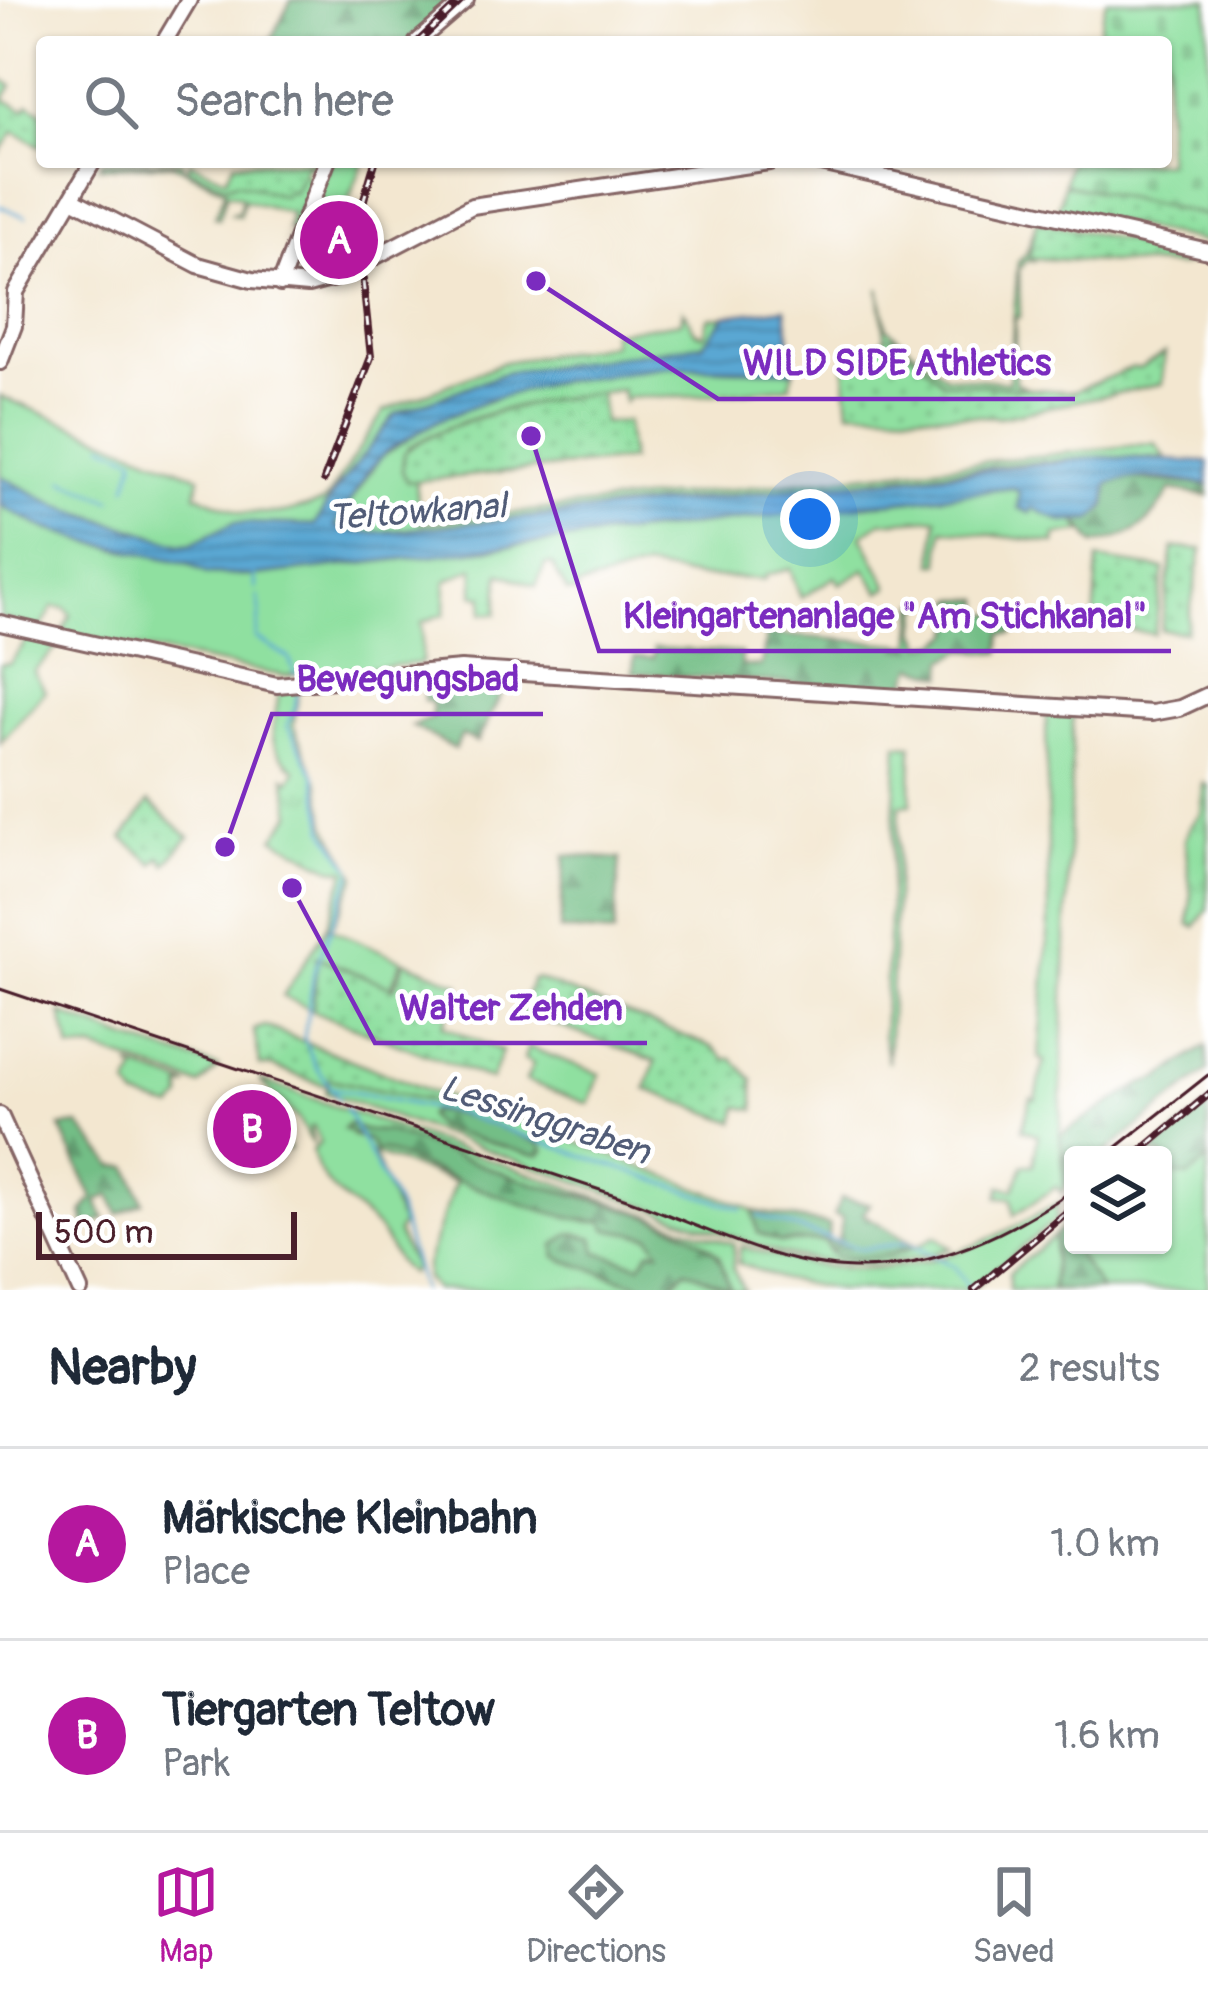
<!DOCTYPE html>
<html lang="en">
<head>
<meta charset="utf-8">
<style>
  :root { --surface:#fff; --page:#f2f2f3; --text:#1f2937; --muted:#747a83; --line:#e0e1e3; --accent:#b5179e }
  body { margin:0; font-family:Pangolin,sans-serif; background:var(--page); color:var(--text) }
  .controls { position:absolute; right:36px; bottom:36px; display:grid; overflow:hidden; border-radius:12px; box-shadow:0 3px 9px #0004 }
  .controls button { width:108px; height:108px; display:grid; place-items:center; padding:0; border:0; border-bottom:3px solid var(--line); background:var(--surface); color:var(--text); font:60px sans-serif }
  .scale { position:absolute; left:36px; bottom:30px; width:261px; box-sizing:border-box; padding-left:12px; border:6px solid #4a1f2b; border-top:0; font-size:33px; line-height:42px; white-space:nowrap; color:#4a1f2b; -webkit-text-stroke:9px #fff; paint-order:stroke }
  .you { position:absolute; left:810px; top:519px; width:42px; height:42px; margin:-30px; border:9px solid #fff; border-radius:50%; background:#1a73e8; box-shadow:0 0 0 18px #1a73e833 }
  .badge { display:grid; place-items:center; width:78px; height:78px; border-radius:50%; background:var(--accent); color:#fff; font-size:39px; font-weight:700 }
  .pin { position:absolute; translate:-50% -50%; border:6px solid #fff; box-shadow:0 3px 12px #0006 }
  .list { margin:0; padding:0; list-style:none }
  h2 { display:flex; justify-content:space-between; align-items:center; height:156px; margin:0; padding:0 48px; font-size:51px }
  h2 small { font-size:39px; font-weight:400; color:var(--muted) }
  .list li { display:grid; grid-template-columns:78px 1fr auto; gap:36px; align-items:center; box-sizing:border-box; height:192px; padding:0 48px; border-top:3px solid var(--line) }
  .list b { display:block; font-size:45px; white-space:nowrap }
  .list p { margin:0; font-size:39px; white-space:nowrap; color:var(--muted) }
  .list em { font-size:39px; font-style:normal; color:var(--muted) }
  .icon { flex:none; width:66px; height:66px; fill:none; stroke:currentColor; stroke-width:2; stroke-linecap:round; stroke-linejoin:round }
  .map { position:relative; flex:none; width:1208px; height:1290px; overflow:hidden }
  .search { position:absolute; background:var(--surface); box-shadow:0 3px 9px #0004; left:36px; right:36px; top:36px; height:132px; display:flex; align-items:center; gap:30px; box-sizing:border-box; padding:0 42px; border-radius:12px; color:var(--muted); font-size:45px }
  .sheet { height:540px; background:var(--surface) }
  nav { display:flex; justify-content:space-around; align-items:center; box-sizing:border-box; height:168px; border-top:3px solid var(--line); background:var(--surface); font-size:33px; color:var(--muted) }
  nav a { display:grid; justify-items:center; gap:6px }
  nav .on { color:var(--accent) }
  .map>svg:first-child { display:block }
  .grass { fill:#8fe0a0; stroke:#6c8066; stroke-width:3 }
  .forest { fill:url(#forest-firs); stroke:#5e6e58; stroke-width:3 }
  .cemetery { fill:url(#cemetery-stones); stroke:#6c8066; stroke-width:3 }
  .park { fill:url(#park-tufts); stroke:#6c8066; stroke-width:3 }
  .garden { fill:url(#garden-dots); stroke:#6c8066; stroke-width:3 }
  .water { fill:url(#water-rules); stroke:#52637f; stroke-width:3 }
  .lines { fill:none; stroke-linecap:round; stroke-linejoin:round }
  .stream { stroke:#5aa7d3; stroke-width:3 }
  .major-casing { stroke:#856565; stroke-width:20 }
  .major { stroke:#fff; stroke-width:14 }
  .tram { stroke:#4a1f2b; stroke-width:3 }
  .rail-casing { stroke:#4a1f2b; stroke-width:8 }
  .rail { stroke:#fff; stroke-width:3; stroke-dasharray:9; stroke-linecap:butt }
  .labels { text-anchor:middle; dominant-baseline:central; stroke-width:9; stroke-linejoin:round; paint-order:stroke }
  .water-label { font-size:36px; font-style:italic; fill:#515c77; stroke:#fff }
  .leader { fill:none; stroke:#7b2cbf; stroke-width:4.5 }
  .callout-dot { fill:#7b2cbf; stroke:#fff; stroke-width:4.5 }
  .callout-label { font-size:36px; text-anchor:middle; font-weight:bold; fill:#7b2cbf; stroke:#fff; stroke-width:9; stroke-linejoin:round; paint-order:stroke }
</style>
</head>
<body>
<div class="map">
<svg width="1208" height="1290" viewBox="0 0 1208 1290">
  <defs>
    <pattern id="forest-firs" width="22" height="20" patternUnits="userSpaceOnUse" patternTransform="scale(3)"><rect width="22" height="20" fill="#73be86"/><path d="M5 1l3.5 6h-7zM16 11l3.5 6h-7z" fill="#609a6e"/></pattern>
    <pattern id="cemetery-stones" width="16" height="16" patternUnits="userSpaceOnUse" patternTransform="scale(3)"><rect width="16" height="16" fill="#8fe0a0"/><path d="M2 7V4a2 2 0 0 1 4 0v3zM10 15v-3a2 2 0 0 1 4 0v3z" fill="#7dc08a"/></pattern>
    <pattern id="park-tufts" width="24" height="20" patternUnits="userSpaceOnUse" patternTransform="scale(3)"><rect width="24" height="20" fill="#8fe0a0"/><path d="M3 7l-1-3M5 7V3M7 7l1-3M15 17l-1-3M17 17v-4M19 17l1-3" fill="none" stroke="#7dc08a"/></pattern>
    <pattern id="garden-dots" width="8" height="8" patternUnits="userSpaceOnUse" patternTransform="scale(3)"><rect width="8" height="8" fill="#8fe0a0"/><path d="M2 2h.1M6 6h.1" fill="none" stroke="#7dc08a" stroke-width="1.8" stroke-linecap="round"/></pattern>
    <pattern id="water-rules" width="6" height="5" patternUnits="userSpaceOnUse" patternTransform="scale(3)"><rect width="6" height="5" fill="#5aa7d3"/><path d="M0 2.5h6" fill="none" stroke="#4c87ab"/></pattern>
  </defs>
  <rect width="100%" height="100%" fill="#fff"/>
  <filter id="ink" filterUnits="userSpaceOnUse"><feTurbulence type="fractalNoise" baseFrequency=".00833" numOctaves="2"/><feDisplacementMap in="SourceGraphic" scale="24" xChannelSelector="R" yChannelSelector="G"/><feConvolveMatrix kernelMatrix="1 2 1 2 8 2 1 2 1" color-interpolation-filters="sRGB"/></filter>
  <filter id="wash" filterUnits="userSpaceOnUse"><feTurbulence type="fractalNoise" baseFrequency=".004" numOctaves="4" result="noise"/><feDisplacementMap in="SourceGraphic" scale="48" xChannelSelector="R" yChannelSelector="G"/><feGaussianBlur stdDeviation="2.7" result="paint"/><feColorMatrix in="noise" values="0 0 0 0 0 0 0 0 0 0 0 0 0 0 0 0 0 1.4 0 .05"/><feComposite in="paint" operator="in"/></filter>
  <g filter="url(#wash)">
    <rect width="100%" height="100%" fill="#f3e7d0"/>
    <g class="grass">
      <path d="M 102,162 L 181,162 L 184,169 L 226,186 L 237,181 L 293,192 L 303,174 L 313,179 L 293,231 L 288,229 L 291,213 L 244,200 L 239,216 L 232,214 L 239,211 L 242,197 L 227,193 L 219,218 L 215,217 L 225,190 L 172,164 L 100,167 Z"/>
      <path d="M 330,162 L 364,162 L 337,228 L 327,227 L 324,221 L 309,216 Z"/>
      <path d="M 1037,221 L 1029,258 L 1036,261 L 1023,261 L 1023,266 L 1019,267 L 1020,317 L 1015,318 L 1015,383 L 1034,390 L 941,382 L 894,337 L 885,336 L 879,288 L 887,328 L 945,376 L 1009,382 L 1018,261 L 1026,254 Z"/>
      <path d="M 683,310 L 695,331 L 704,335 L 708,318 L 726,315 L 704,344 L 505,373 L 395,414 L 331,497 L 315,525 L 234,523 L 190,544 L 180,544 L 59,506 L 0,476 L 0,396 L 200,477 L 196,494 L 242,513 L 284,513 L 324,502 L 384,411 L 504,362 L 612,344 L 611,332 L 681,322 Z"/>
      <path d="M 670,367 L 794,371 L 790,386 L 777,388 L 687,397 L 628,397 L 624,402 L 622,390 C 551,399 470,409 408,448 L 407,481 L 416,481 L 420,523 L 1155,443 L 1166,458 L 1102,457 L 1024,463 L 424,528 C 396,530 361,537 335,526 L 380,457 L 439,420 L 501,396 L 556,382 Z"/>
      <path d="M 1013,488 L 1020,492 L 1018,501 L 1063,522 L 1076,520 L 1082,532 L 1056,535 L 1055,543 L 943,529 L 940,563 L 934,564 L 937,518 L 881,522 L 862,535 L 889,587 L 880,592 L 865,569 L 840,584 L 835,577 L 801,598 L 790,569 L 766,575 L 765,579 L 698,577 L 645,568 L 577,587 L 577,593 L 567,592 L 552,564 L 545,565 L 536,586 L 500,573 L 497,614 L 483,613 L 484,596 L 474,595 L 474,568 L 446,581 L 445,614 L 422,622 L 422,663 L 284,676 L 77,636 L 63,631 L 71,615 L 65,608 L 53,607 L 41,629 L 0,618 L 0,505 L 42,527 L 88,542 L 187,563 L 207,574 L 254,576 Z"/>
      <path d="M 31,635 L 62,642 L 34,672 L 45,691 L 0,743 L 0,664 L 10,663 Z"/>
      <path d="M 1046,712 L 1073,713 L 1060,1135 L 1066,1185 L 1061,1192 L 1056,1187 L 1014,1215 L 1012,1198 L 998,1197 L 1001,1186 L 1014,1190 L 1023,1165 L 1033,1165 L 1038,1135 L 1022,1129 L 1031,1098 L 1036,1099 L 1044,1061 L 1039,1058 L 1049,922 Z"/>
      <path d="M 898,744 L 912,745 L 911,804 L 900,805 L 888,1063 L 883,1036 Z"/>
      <path d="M 327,927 L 402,960 L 391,987 L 318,958 L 313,1011 L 283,996 Z"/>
      <path d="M 61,1013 L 126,1039 L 218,1067 L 200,1085 L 93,1049 L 71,1050 Z"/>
      <path d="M 528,1047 L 600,1074 L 589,1104 L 526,1081 L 533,1064 L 524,1059 Z"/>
      <path d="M 130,1066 L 189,1086 L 182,1087 L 182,1099 L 173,1108 L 136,1098 L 128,1087 L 137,1071 Z"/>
      <path d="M 329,1079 L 435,1102 L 438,1094 L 481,1110 L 491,1109 L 745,1206 L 753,1211 L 758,1233 L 780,1242 L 824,1241 L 830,1253 C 868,1262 904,1257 935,1236 L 951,1248 C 895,1269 837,1267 779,1253 L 326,1093 Z"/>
      <path d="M 259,1080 L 734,1244 L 733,1269 L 744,1290 L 674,1290 L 674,1283 L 686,1270 L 728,1288 L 719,1256 L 685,1234 L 635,1212 L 595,1198 L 533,1184 L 386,1131 L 351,1135 L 369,1141 L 376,1151 L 383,1150 L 545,1210 L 591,1222 L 603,1221 L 613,1230 L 650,1236 L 661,1251 L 650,1251 L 640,1265 L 601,1255 L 577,1233 L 558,1243 L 556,1256 L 563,1260 L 656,1290 L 435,1290 L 426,1278 L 426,1265 L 455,1182 L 373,1153 L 401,1224 L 397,1233 L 414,1267 L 410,1274 C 393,1262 390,1243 377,1228 C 352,1202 319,1189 312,1150 L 320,1143 L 314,1127 L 310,1127 L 313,1145 L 298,1119 Z"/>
      <path d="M 1208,1160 L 1208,1290 L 1101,1290 L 1076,1254 L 1087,1245 L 1163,1245 L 1163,1182 L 1172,1174 L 1188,1177 Z"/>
      <path d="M 1058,1203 L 1056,1220 L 970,1290 L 837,1290 L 781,1279 L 738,1263 L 741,1246 C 868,1289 945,1269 1058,1203 Z"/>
      <path d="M 1055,1235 L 1052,1290 L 1009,1290 L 1009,1273 Z"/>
    </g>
    <g class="forest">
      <path d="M 291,0 L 458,0 L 410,42 L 265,42 L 271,40 Z"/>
      <path d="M 1124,478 L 1208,485 L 1208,496 L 1171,490 C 1147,528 1137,535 1094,544 L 1076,520 L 1092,520 L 1106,505 L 1108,484 Z"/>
      <path d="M 955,599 L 982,599 L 982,613 L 1015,615 L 1013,634 L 1002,634 L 1000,653 L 964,650 L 945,660 L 944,676 L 914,666 L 904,691 L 633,673 L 634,657 L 653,658 L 654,648 L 741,653 L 742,666 L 761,666 L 767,634 L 912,645 L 916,604 L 928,604 L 921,607 L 917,630 L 924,645 L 938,643 L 952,634 L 955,623 L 941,605 L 954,605 Z"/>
      <path d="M 447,674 L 506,676 L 506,685 L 477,742 L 462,735 L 455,749 L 412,726 L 432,718 L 432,702 L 424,701 L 423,676 Z"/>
      <path d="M 565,855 L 620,859 L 614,934 L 560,930 Z"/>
      <path d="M 1206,1046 L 1208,1071 L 1103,1155 L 1073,1155 L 1073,1179 L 1066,1185 L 1060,1135 L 1142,1084 L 1159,1079 Z"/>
      <path d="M 1208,1105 L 1208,1160 L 1188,1177 L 1173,1174 L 1163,1182 L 1163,1155 L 1149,1155 Z"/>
      <path d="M 431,1111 C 468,1113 509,1129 542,1145 L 544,1151 L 540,1155 L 528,1154 L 438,1128 L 427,1116 Z"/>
      <path d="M 349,1124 L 363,1130 L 386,1131 C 433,1146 479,1165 526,1181 C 575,1198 682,1214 717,1255 C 724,1264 725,1279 731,1289 L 686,1270 L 674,1282 L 674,1290 L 656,1290 L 563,1260 L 556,1256 L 555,1245 L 571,1233 L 594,1238 L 597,1252 L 640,1265 L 650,1251 L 660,1251 L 650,1236 L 607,1229 L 603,1221 C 560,1225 428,1169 383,1150 L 375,1151 L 369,1141 L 343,1129 Z"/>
      <path d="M 79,1125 L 114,1166 L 129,1167 L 143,1202 L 118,1214 L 110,1195 L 97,1201 L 105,1219 L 86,1227 L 82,1213 L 93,1198 L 60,1127 Z"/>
      <path d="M 841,1198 L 870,1204 L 863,1214 L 916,1246 C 890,1258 863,1261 834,1256 L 825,1241 L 780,1242 L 758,1233 L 753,1211 L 829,1225 L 828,1240 L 837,1244 L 843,1218 L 834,1215 Z"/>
      <path d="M 1073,1220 L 1073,1245 L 1087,1245 L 1077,1254 L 1101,1290 L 1052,1290 L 1055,1235 Z"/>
    </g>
    <path class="cemetery" d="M 1106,0 L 1208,0 L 1208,216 L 1064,184 L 1069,162 L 1166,162 L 1166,42 L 1097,42 Z"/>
    <g class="park">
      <path d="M 300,687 L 293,725 L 319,784 L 326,823 L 356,876 L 332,928 L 328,925 L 346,870 L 331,868 L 274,838 L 292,814 L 285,777 L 290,780 L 296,770 C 260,741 276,729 279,690 Z"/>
      <path d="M 1203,783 L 1208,786 L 1208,910 L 1195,927 L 1189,924 L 1191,896 L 1185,840 L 1190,826 L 1201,814 Z"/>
      <path d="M 232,1106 L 273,1120 L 289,1149 L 264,1156 L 256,1140 L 246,1140 L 248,1150 L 238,1151 L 234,1138 L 225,1140 Z"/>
    </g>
    <g class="garden">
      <path d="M 0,78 L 12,85 L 5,99 L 25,110 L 29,104 L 42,112 L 42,147 L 14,132 L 0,152 Z"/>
      <path d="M 190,162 L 226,178 L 234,162 L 320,162 L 317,168 L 307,165 L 293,193 L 287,190 L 284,196 L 237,182 L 226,186 L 187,168 Z"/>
      <path d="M 1064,184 L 1208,216 L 1208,243 L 1058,209 Z"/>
      <path d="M 1037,221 L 1194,256 L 1207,259 L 1180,266 L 1029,258 Z"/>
      <path d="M 885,336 L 894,337 L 943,382 L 1073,392 L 1131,368 L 1141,368 L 1165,353 L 1162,384 L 1000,417 L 849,410 L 844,360 L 879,346 Z"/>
      <path d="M 600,393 L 603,423 L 626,421 L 630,460 L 407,482 L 402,471 L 404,453 C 440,421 552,396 600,393 Z"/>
      <path d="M 1173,548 L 1202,549 L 1186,632 L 1161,630 Z"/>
      <path d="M 1098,559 L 1164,569 L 1154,634 L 1094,624 Z"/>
      <path d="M 149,802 L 189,837 L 166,864 L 160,857 L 154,864 L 123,838 Z"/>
      <path d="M 317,957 L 394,988 L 405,961 L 460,984 L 443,1026 L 502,1051 L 491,1080 L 313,1011 Z"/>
      <path d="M 536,979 L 713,1047 L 726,1059 L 732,1058 L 753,1080 L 755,1110 L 739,1107 L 735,1122 L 646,1089 L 656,1061 L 520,1012 L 532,980 Z"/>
      <path d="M 264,1026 L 438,1094 L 436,1102 L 329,1079 L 326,1086 L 271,1066 L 260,1066 L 254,1030 Z"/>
    </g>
    <path class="water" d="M 786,308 L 794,371 L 670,367 L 556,382 L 489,400 L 439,420 L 387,451 L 369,471 L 335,526 C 361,537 396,530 424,528 L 1102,457 L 1208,462 L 1208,485 C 1177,481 1138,472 1108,484 L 1106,505 L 1092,520 L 1063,522 L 1032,508 L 1030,513 L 1018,508 L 1019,492 L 1012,488 L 254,576 L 207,574 L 187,563 L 88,542 L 42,527 L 0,505 L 0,476 L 59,506 L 180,544 L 191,544 L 234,523 L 315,525 L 331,497 L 395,414 L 505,373 L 703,344 L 726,315 Z"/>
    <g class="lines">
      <g class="stream">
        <path d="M 0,206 L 26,217"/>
        <path d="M 104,444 L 135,458 L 127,487"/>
        <path d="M 63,480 L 112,500"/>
        <path d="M 254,573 L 256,589"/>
        <path d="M 258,597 L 260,611 L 256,638 L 289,658 L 295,674"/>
        <path d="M 298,687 L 295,709 L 287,725 L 315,775 L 325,830 L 352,869"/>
        <path d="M 331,1088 L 457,1113 L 741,1209"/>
        <path d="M 339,1099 L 315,1065 L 304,1038 L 314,972 L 352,873"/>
        <path d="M 345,1108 L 397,1206 L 422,1290"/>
        <path d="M 758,1216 L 861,1249 L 907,1243 L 954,1266 L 969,1287"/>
      </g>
    </g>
  </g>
  <g filter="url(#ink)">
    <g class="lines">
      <defs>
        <g id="major">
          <path d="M 164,42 L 189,0"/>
          <path d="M 417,42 L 466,0"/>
          <path d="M 816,162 L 1208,251"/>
          <path d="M 72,199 L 198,265 L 252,280 L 308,285 L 334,278 L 472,206 L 769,162"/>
          <path d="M 280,284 L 327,162"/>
          <path d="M 0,362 L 14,326 L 16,292 L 93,162"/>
          <path d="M 0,623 L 277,685 L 461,669 L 1152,713 L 1180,708 L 1208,695"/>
          <path d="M 0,1115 L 80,1290"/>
        </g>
      </defs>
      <use href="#major" class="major-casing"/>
      <use href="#major" class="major"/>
      <g class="tram">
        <path d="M 0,989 C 207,1057 414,1127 621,1197 C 697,1223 772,1266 854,1268 C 936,1269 1007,1235 1073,1190"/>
        <path d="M 1107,1155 L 1208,1075"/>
      </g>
      <defs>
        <g id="rail">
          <path d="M 418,42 L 462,0"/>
          <path d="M 324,480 L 371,357 L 359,243 L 364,199 L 375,162"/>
          <path d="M 1136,1155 L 1208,1095"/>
          <path d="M 974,1290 L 1073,1207"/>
        </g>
      </defs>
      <use href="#rail" class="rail-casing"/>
      <use href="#rail" class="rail"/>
    </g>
  </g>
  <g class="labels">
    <g class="water-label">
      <text transform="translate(417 512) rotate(-4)">Teltowkanal</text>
      <text transform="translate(545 1120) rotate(18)">Lessinggraben</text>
    </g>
  </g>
  <path class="leader" d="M536 281L718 399H1075M531 436L599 651H1171M225 847L272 714H543M292 888L375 1043H647"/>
  <g class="callout-dot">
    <circle cx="536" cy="281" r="12"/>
    <circle cx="531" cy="436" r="12"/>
    <circle cx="225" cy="847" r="12"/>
    <circle cx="292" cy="888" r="12"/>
  </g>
  <g class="callout-label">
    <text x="897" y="375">WILD SIDE Athletics</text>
    <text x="885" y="628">Kleingartenanlage "Am Stichkanal"</text>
    <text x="408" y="691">Bewegungsbad</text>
    <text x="511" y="1020">Walter Zehden</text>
  </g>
</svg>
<div class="controls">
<button><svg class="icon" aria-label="layers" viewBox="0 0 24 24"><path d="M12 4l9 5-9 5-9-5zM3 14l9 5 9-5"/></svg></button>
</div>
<div class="scale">500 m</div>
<div class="you"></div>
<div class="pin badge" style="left:339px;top:240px">A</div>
<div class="pin badge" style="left:252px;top:1129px">B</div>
<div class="search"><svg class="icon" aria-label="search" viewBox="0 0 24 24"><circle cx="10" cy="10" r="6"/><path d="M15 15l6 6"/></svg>Search here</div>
</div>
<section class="sheet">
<h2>Nearby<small>2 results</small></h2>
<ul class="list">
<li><span class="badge">A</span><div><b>Märkische Kleinbahn</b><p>Place</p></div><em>1.0 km</em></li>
<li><span class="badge">B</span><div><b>Tiergarten Teltow</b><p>Park</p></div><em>1.6 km</em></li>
</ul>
</section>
<nav>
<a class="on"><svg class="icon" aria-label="map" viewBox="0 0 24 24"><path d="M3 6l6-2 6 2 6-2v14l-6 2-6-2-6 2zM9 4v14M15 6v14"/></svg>Map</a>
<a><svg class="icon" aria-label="directions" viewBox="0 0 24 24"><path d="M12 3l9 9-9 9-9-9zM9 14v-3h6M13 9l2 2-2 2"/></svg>Directions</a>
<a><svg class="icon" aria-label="saved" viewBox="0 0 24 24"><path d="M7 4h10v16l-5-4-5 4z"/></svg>Saved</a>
</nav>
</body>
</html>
